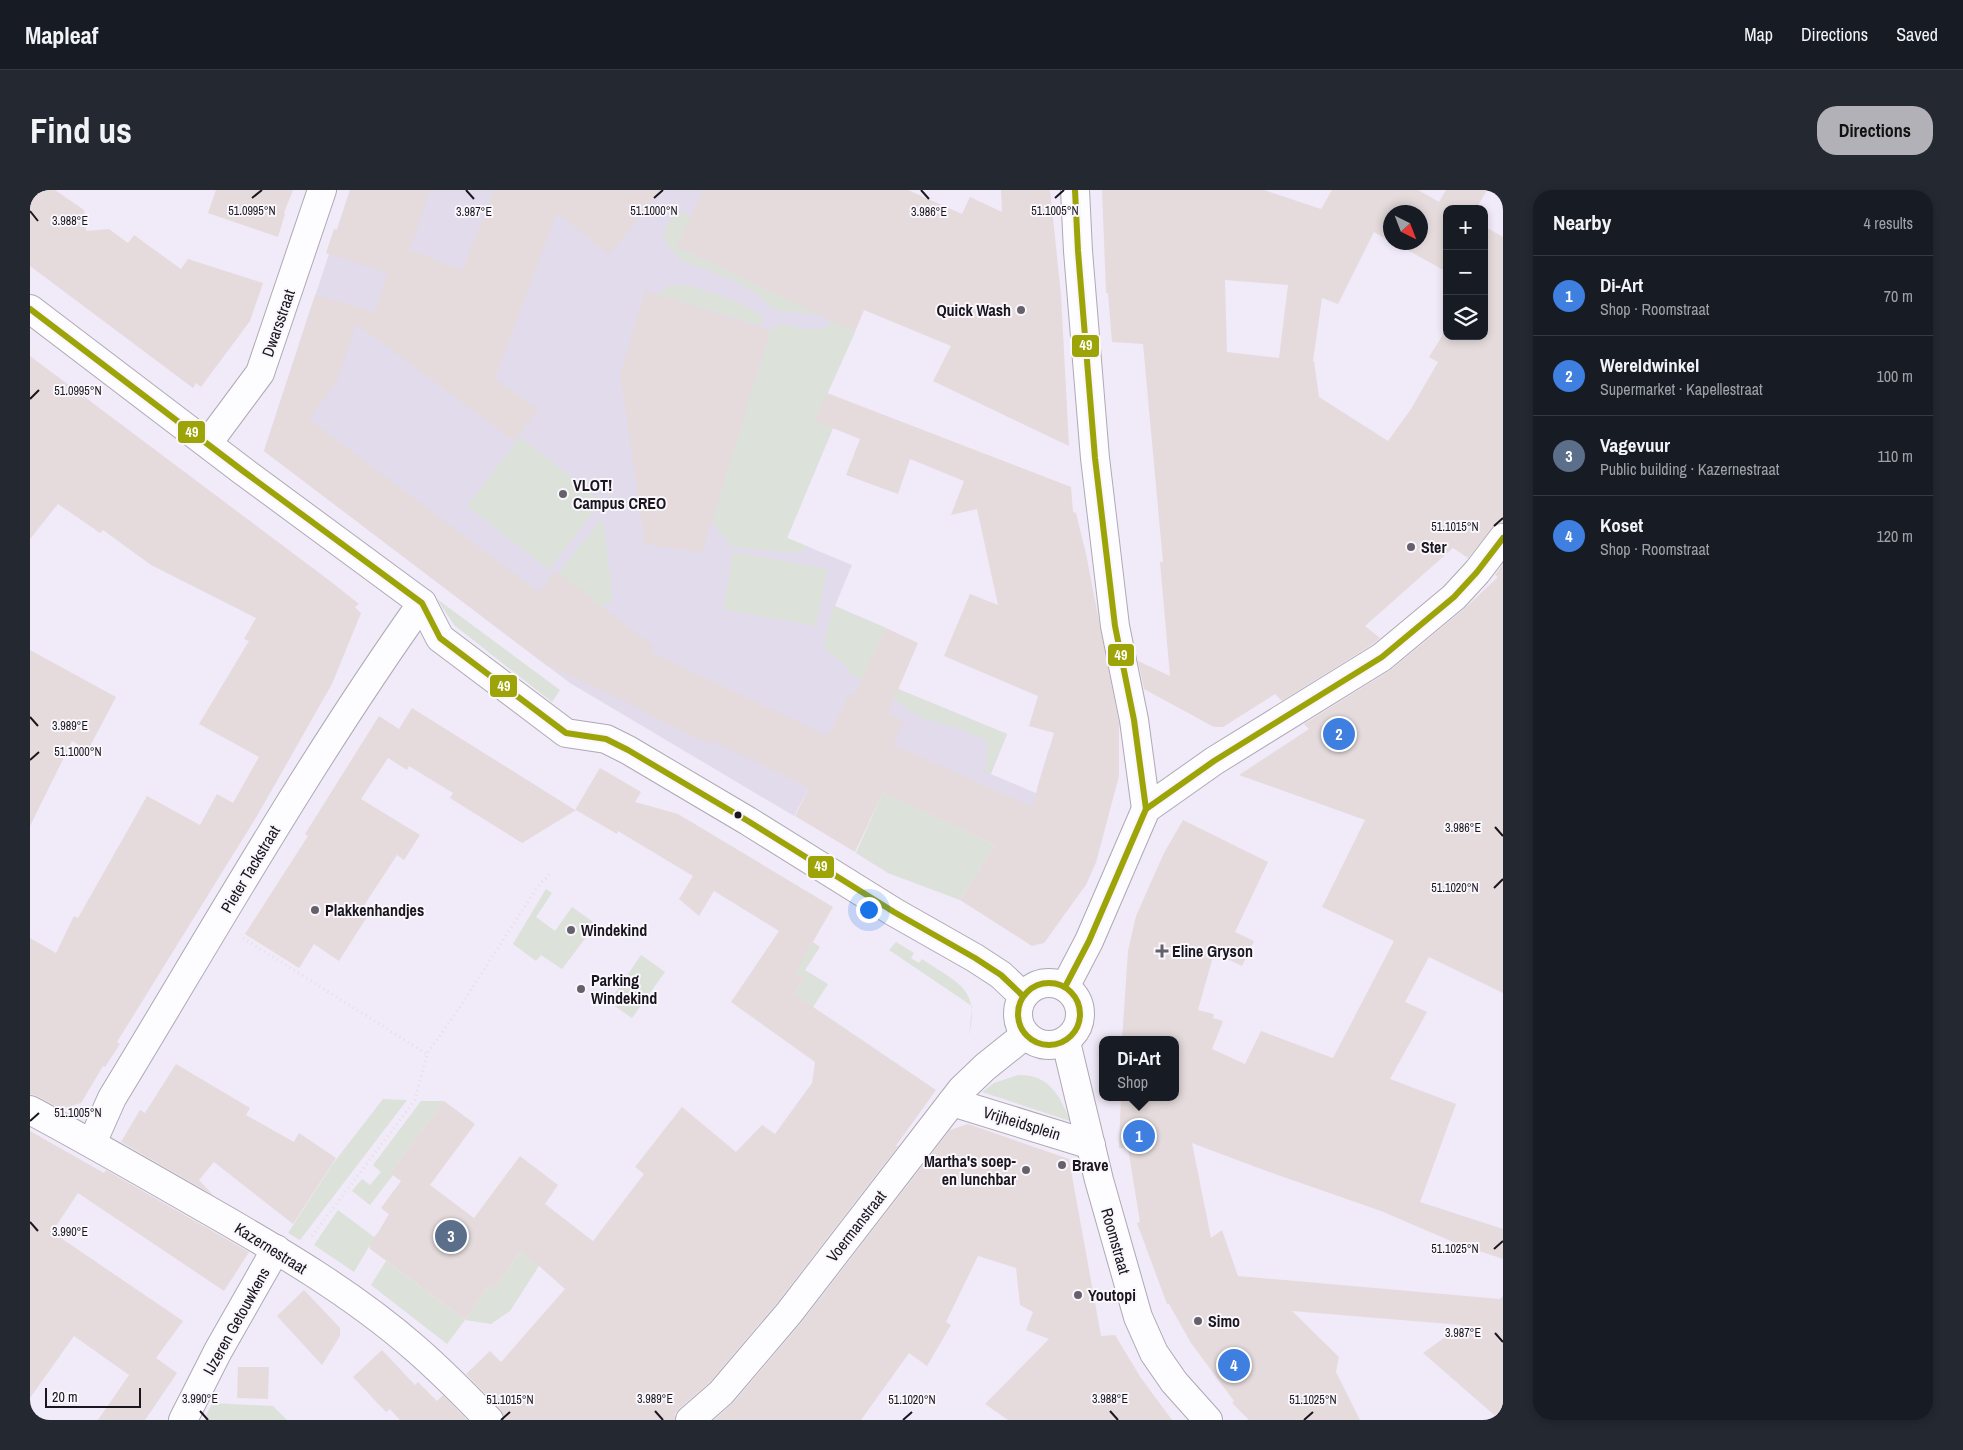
<!DOCTYPE html>
<html lang="en">
<head>
<meta charset="utf-8">
<style>
  :root { --surface:#171b24; --page:#242831; --text:#f1f3f6; --muted:#9ea1a6; --line:#363941; --accent:#b2b1b7 }
  body { margin:0; font-family:"Archivo Narrow",sans-serif; background:var(--page); color:var(--text) }
  .controls { position:absolute; right:15px; top:15px; display:grid; overflow:hidden; border-radius:10px; box-shadow:0 2px 8px #0003 }
  .controls button { width:45px; height:45px; display:grid; place-items:center; padding:0; border:0; border-bottom:1px solid var(--line); background:var(--surface); color:var(--text); font:25px sans-serif }
  .compass { position:absolute; left:1353px; top:15px; width:45px; height:45px; border-radius:50%; background:var(--surface); box-shadow:0 2px 8px #0003; rotate:138deg }
  .scale { position:absolute; left:15px; bottom:12px; width:96px; box-sizing:border-box; padding-left:5px; border:2px solid #1a151e; border-top:0; font-size:14px; line-height:18px; white-space:nowrap; color:#1a151e; -webkit-text-stroke:4px #f9f6fc; paint-order:stroke }
  .you { position:absolute; left:838px; top:719px; width:18px; height:18px; margin:-12px; border:4px solid #fff; border-radius:50%; background:#1a73e8; box-shadow:0 0 0 8px #1a73e833 }
  .badge { display:grid; place-items:center; width:32px; height:32px; border-radius:50%; background:var(--accent); color:#fff; font-size:16px; font-weight:700 }
  .pin { position:absolute; translate:-50% -50%; border:2px solid #fff; box-shadow:0 1px 5px #0006 }
  .popup { position:absolute; left:1069px; top:846px; width:80px; height:65px; box-sizing:border-box; display:grid; place-content:center; border-radius:10px; background:var(--surface); filter:drop-shadow(0 1px 4px #0005); font-size:16px; white-space:nowrap; color:var(--muted) }
  .popup b { font-size:19px; color:var(--text) }
  .popup::after { content:''; position:absolute; left:50%; top:100%; margin-left:-10px; border:10px solid transparent; border-top-color:var(--surface) }
  .list { margin:0; padding:0; list-style:none }
  h2 { display:flex; justify-content:space-between; align-items:center; height:65px; margin:0; padding:0 20px; font-size:21px }
  h2 small { font-size:16px; font-weight:400; color:var(--muted) }
  .list li { display:grid; grid-template-columns:32px 1fr auto; gap:15px; align-items:center; box-sizing:border-box; height:80px; padding:0 20px; border-top:1px solid var(--line) }
  .list b { display:block; font-size:19px; white-space:nowrap }
  .list p { margin:0; font-size:16px; white-space:nowrap; color:var(--muted) }
  .list em { font-size:16px; font-style:normal; color:var(--muted) }
  .icon { flex:none; width:28px; height:28px; fill:none; stroke:currentColor; stroke-width:2; stroke-linecap:round; stroke-linejoin:round }
  .map { position:relative; flex:none; width:1473px; height:1230px; overflow:hidden; border-radius:20px }
  header { display:flex; align-items:center; gap:30px; box-sizing:border-box; height:70px; padding:0 25px; background:var(--surface); border-bottom:1px solid var(--line) }
  header strong { font-size:24px }
  nav { display:flex; gap:28px; margin-inline-start:auto; font-size:18px }
  .intro { display:flex; align-items:center; justify-content:space-between; box-sizing:border-box; height:120px; padding:0 30px }
  h1 { margin:0; font-size:35px }
  .button { padding:12px 22px; border-radius:20px; background:var(--accent); color:#111; font-size:18px; font-weight:700 }
  main { display:flex; gap:30px; padding:0 30px }
  aside { flex:1; background:var(--surface); border-radius:20px; box-shadow:0 2px 8px #0003 }
  .map>svg:first-child { display:block }
  .education { fill:#e1dbec }
  .green { fill:#dce1d9 }
  .building { fill:#e5dbdc; fill-rule:evenodd }
  .lines { fill:none; stroke-linecap:round; stroke-linejoin:round }
  .minor-casing { stroke:#aea9b4; stroke-width:30 }
  .path { stroke:#e2e0e4; stroke-width:3; stroke-dasharray:1 4; stroke-linecap:butt }
  .minor { stroke:#fdfcfe; stroke-width:28 }
  .bus-1-casing { stroke:#f9f6fc; stroke-width:10 }
  .bus-1 { stroke:#9ca408; stroke-width:6 }
  .ticks { fill:none; stroke:#1a151e; stroke-width:2 }
  .poi-dot { fill:#65606b; stroke:#f9f6fc; stroke-width:2 }
  .bus-dot { fill:#1a151e; stroke:#f9f6fc; stroke-width:2 }
  .labels { text-anchor:middle; dominant-baseline:central; stroke-width:4; stroke-linejoin:round; paint-order:stroke }
  .poi-label { font-size:16px; font-weight:bold; fill:#1a151e; stroke:#f9f6fc; text-anchor:start }
  .street-label { font-size:16px; fill:#1a151e; stroke:#f9f6fc }
  .ticks-label { font-size:12px; text-anchor:middle; fill:#1a151e; stroke:#f9f6fc; stroke-width:4; stroke-linejoin:round; paint-order:stroke }
  .line-badge { stroke:#f9f6fc; stroke-width:2 }
  .badge-label { font-size:14px; text-anchor:middle; font-weight:bold; fill:#fff }
</style>
</head>
<body>
<header>
<strong>Mapleaf</strong>
<nav><a>Map</a><a>Directions</a><a>Saved</a></nav>
</header>
<div class="intro"><h1>Find us</h1><a class="button">Directions</a></div>
<main>
<div class="map">
<svg width="1473" height="1230" viewBox="0 0 1473 1230">
  <rect width="100%" height="100%" fill="#f1eaf9"/>
  <path class="education" d="M 320,0 L 795,0 L 751,105 L 825,142 L 785,231 L 803,238 L 757,348 L 822,375 L 805,416 L 856,438 L 834,485 L 977,544 L 961,584 L 1008,604 L 1010,600 L 1007,598 L 1019,559 L 1089,577 L 1085,599 L 1066,672 L 1055,697 L 853,602 L 779,598 L 764,626 L 540,493 L 234,261 Z"/>
  <g class="green">
    <path d="M 645,21 L 648,21 L 661,26 L 647,58 L 752,104 L 790,125 L 750,121 L 741,117 L 726,103 L 709,93 L 667,76 L 654,72 L 639,58 L 633,45 Z"/>
    <path d="M 656,95 C 684,103 710,110 733,127 L 731,136 L 627,104 L 639,96 Z"/>
    <path d="M 801,130 L 825,142 L 785,231 L 803,238 L 757,348 L 779,357 L 765,363 L 702,357 L 682,331 L 741,139 L 751,134 L 776,139 L 797,138 Z"/>
    <path d="M 490,247 L 572,311 L 519,380 L 437,316 Z"/>
    <path d="M 573,330 L 582,401 L 582,411 L 572,417 L 528,383 L 570,331 Z"/>
    <path d="M 703,362 L 797,379 L 786,436 L 693,419 Z"/>
    <path d="M 407,409 L 530,500 L 522,512 L 424,435 Z"/>
    <path d="M 804,416 L 856,438 L 834,485 L 977,544 L 960,584 L 955,582 L 958,555 L 955,550 L 930,539 L 889,527 L 856,504 L 819,483 C 818,473 802,466 795,459 L 794,450 Z"/>
    <path d="M 853,602 L 965,655 L 930,710 L 858,683 L 826,663 Z"/>
    <path d="M 516,699 L 522,703 L 506,727 L 525,741 L 542,717 L 566,734 L 532,779 L 511,765 L 506,771 L 483,754 Z"/>
    <path d="M 783,752 L 790,757 L 775,780 L 798,794 L 783,817 L 764,804 L 774,788 L 763,782 Z"/>
    <path d="M 866,752 L 884,763 L 881,768 L 889,773 L 892,769 C 928,794 950,797 939,846 L 942,816 L 859,760 Z"/>
    <path d="M 611,765 L 635,782 L 602,828 L 579,812 Z"/>
    <path d="M 988,885 C 1018,884 1030,905 1040,931 L 952,902 L 964,893 Z"/>
    <path d="M 353,909 L 377,910 L 270,1050 L 258,1043 L 302,975 Z"/>
    <path d="M 391,911 L 414,911 L 360,983 L 363,985 L 340,1015 L 322,1001 L 332,989 L 340,995 L 351,982 L 343,975 Z"/>
    <path d="M 308,1020 L 344,1047 L 351,1039 L 342,1056 L 340,1055 L 324,1082 L 284,1055 Z"/>
    <path d="M 498,1050 L 516,1065 L 480,1121 L 461,1134 L 435,1130 L 417,1154 L 341,1095 L 356,1071 L 435,1130 L 459,1095 L 464,1099 Z"/>
    <path d="M 182,1213 L 243,1216 L 257,1230 L 174,1230 Z"/>
  </g>
  <g class="building">
    <path d="M 0,0 L 25,0 L 54,20 L 56,41 L 79,39 L 98,53 L 104,45 L 151,79 L 158,69 L 233,93 L 220,131 L 171,197 L 166,193 L 163,198 L 0,76 Z"/>
    <path d="M 186,0 L 263,0 L 254,23 L 255,24 L 248,47 L 178,23 Z"/>
    <path d="M 320,0 L 400,0 L 380,60 L 432,80 L 464,0 L 632,0 L 579,65 L 527,23 L 465,188 L 508,220 L 484,251 L 326,134 L 307,192 L 279,229 L 509,402 L 525,381 L 624,456 L 621,462 L 798,546 L 819,504 L 823,507 L 856,438 L 888,453 L 858,523 L 874,531 L 863,554 L 1002,617 L 1024,543 L 999,536 L 1008,506 L 914,466 L 940,404 L 968,415 L 947,319 L 921,325 L 934,291 L 880,269 L 868,304 L 816,285 L 830,249 L 785,231 L 797,203 L 1041,297 L 1043,322 L 1046,323 L 1056,364 L 1089,533 L 1089,586 L 1066,672 L 1055,696 L 1014,753 L 1002,756 L 930,710 L 965,655 L 853,602 L 825,662 L 765,626 L 779,598 L 681,550 L 679,554 L 613,522 L 614,520 L 516,475 L 234,261 L 285,105 L 345,122 L 357,83 L 296,63 L 304,39 L 307,40 Z"/>
    <path d="M 673,0 L 878,0 L 932,24 L 940,7 L 972,22 L 971,0 L 1020,0 L 1031,105 L 1039,256 L 903,191 L 921,156 L 834,120 L 825,142 L 659,62 L 647,58 Z"/>
    <path d="M 1072,0 L 1234,0 L 1291,19 L 1302,0 L 1388,0 L 1409,12 L 1416,0 L 1457,0 L 1446,19 L 1417,19 L 1417,82 L 1363,52 L 1390,52 L 1390,22 L 1360,22 L 1360,51 L 1344,42 L 1308,114 L 1292,108 L 1283,171 L 1284,171 L 1289,207 L 1358,251 L 1381,219 L 1408,172 L 1399,167 L 1417,138 L 1417,146 L 1454,146 L 1454,36 L 1473,47 L 1473,333 L 1467,334 L 1461,339 L 1438,368 L 1423,358 L 1335,436 L 1350,448 L 1343,454 L 1252,511 L 1245,504 L 1193,537 L 1184,537 L 1114,499 L 1108,471 L 1140,486 L 1130,372 L 1133,372 L 1113,154 L 1082,152 L 1078,103 L 1076,103 ZM 1195,90 L 1258,95 L 1249,168 L 1197,162 Z"/>
    <path d="M 615,101 L 740,140 L 672,363 L 615,354 L 590,185 Z"/>
    <path d="M 0,166 L 300,391 L 329,414 L 325,417 L 331,423 L 302,494 L 227,626 L 87,852 L 90,854 L 75,877 L 73,876 L 51,913 L 31,919 L 7,906 L 0,904 L 0,748 L 26,763 L 44,726 L 48,728 L 117,606 L 170,635 L 187,604 L 203,613 L 229,567 L 169,534 L 219,451 L 214,449 L 226,428 L 121,375 L 73,340 L 70,343 L 28,314 L 0,349 Z"/>
    <path d="M 1473,374 L 1473,803 L 1399,767 L 1375,812 L 1397,822 L 1360,889 L 1426,914 L 1390,1012 L 1473,1039 L 1473,1069 L 1428,1054 L 1351,1021 L 1231,979 L 1162,953 L 1181,1048 L 1192,1040 L 1208,1086 L 1470,1109 L 1473,1106 L 1473,1230 L 1470,1230 L 1393,1163 L 1432,1135 L 1262,1121 L 1309,1167 L 1306,1182 L 1330,1230 L 1219,1230 L 1202,1213 L 1204,1211 L 1161,1153 L 1139,1114 L 1137,1114 L 1107,1033 L 1110,1032 L 1098,958 L 1089,958 L 1091,907 L 1145,907 L 1145,850 L 1092,850 L 1098,761 L 1106,726 L 1134,663 L 1153,630 L 1238,672 L 1205,742 L 1224,751 L 1212,776 L 1184,763 L 1168,820 L 1184,824 L 1183,828 L 1193,831 L 1182,859 L 1215,874 L 1231,841 L 1303,868 L 1364,751 L 1292,717 L 1335,630 L 1209,585 L 1279,539 L 1274,534 L 1362,479 L 1434,419 L 1468,387 L 1465,385 Z"/>
    <path d="M 0,460 L 86,507 L 58,560 L 42,551 L 0,636 Z"/>
    <path d="M 382,518 L 545,620 L 570,578 L 611,602 L 605,612 L 648,624 L 803,717 L 765,783 L 774,788 L 764,804 L 906,900 L 865,957 L 869,955 L 747,1113 L 680,1192 L 650,1218 L 645,1224 L 645,1230 L 474,1230 L 470,1219 L 436,1184 L 460,1161 L 471,1172 L 535,1099 L 491,1060 L 464,1099 L 459,1095 L 435,1130 L 339,1058 L 359,1024 L 351,1018 L 371,991 L 360,983 L 414,911 L 445,934 L 400,995 L 444,1028 L 490,966 L 528,995 L 515,1014 L 563,1051 L 614,984 L 605,977 L 652,917 L 706,962 L 732,935 L 745,944 L 782,893 L 785,872 L 701,812 L 749,741 L 684,701 L 669,726 L 649,709 L 663,686 L 588,641 L 587,644 L 546,620 L 492,653 L 420,608 L 423,603 L 379,576 L 377,580 L 358,568 L 331,609 L 390,645 L 374,670 L 367,665 L 333,717 L 340,722 L 309,771 L 284,754 L 269,778 L 215,744 L 278,646 L 275,644 L 349,526 L 369,539 Z"/>
    <path d="M 146,874 L 220,918 L 216,925 L 264,952 L 269,943 L 306,968 L 263,1034 L 184,972 L 169,990 L 183,1005 L 91,952 L 110,920 L 115,923 Z"/>
    <path d="M 938,934 L 1039,969 L 1071,1146 L 1085,1145 L 1111,1188 L 1142,1230 L 978,1230 L 955,1214 L 1019,1149 L 996,1140 L 1003,1122 L 990,1115 L 986,1078 L 948,1066 L 916,1132 L 921,1135 L 897,1176 L 879,1163 L 831,1230 L 684,1230 L 703,1213 L 771,1133 L 920,940 Z"/>
    <path d="M 0,941 L 74,983 L 76,980 L 219,1062 L 194,1101 L 48,1003 L 22,1042 L 153,1131 L 126,1168 L 147,1183 L 115,1230 L 68,1230 L 99,1185 L 44,1146 L 0,1208 Z"/>
    <path d="M 274,1100 L 310,1138 L 310,1146 L 292,1175 L 247,1126 Z"/>
    <path d="M 352,1160 L 385,1195 L 388,1192 L 407,1211 L 413,1205 L 437,1230 L 370,1230 L 360,1219 L 356,1222 L 323,1187 Z"/>
    <path d="M 208,1177 L 239,1177 L 238,1209 L 207,1208 Z"/>
  </g>
  <g class="lines">
    <defs>
      <g id="minor">
        <path d="M 1045,0 L 1048,61 L 1065,268 L 1085,436 L 1104,530 L 1116,619"/>
        <path d="M 0,119 L 213,281 L 392,413 L 410,448 L 536,543 L 576,549 L 598,560 L 718,631 L 864,722 L 945,768 L 971,785 L 993,806"/>
        <path d="M 178,253 L 230,183 L 292,0"/>
        <path d="M 1116,619 L 1184,571 L 1352,467 L 1424,407 L 1447,382 L 1473,348"/>
        <circle cx="1019" cy="824" r="31"/>
        <path d="M 1035,797 L 1059,751 L 1116,619"/>
        <path d="M 1036,852 L 1069,990 L 1108,1127 L 1124,1163 L 1144,1192 L 1178,1230"/>
        <path d="M 922,912 L 1061,955"/>
        <path d="M 0,920 C 60,952 119,986 178,1020 C 250,1061 323,1104 386,1159 C 411,1181 435,1205 459,1230"/>
        <path d="M 62,953 L 82,908 C 183,742 279,572 392,413"/>
        <path d="M 153,1230 L 188,1161 L 246,1059"/>
        <path d="M 660,1230 L 691,1203 L 759,1123 L 932,899 L 955,877 L 995,845"/>
      </g>
    </defs>
    <use href="#minor" class="minor-casing"/>
    <g class="path">
      <path d="M 213,748 L 397,864"/>
      <path d="M 282,1046 L 385,910 L 397,864 L 428,820 L 508,696 L 522,682"/>
    </g>
    <use href="#minor" class="minor"/>
    <defs>
      <g id="bus-1">
        <path d="M 1045,0 L 1048,61 L 1065,268 L 1085,436 L 1104,530 L 1116,619"/>
        <path d="M 0,119 L 213,281 L 392,413 L 410,448 L 536,543 L 576,549 L 598,560 L 718,631 L 864,722 L 945,768 L 971,785 L 993,806"/>
        <path d="M 1116,619 L 1184,571 L 1352,467 L 1424,407 L 1447,382 L 1473,348"/>
        <circle cx="1019" cy="824" r="31"/>
        <path d="M 1035,797 L 1059,751 L 1116,619"/>
      </g>
    </defs>
    <use href="#bus-1" class="bus-1-casing"/>
    <use href="#bus-1" class="bus-1"/>
  </g>
  <path class="ticks" d="M 436,0 L 444,9M 891,0 L 899,9M 222,8 L 232,0M 624,8 L 633,0M 1025,8 L 1034,0M 0,21 L 8,31M 0,209 L 9,200M 1464,336 L 1473,328M 0,527 L 8,536M 0,570 L 9,562M 1465,637 L 1473,646M 1464,698 L 1473,689M 0,931 L 9,923M 0,1032 L 8,1041M 1464,1059 L 1473,1051M 1465,1143 L 1473,1152M 170,1221 L 178,1230M 625,1221 L 633,1230M 1080,1221 L 1088,1230M 471,1230 L 480,1222M 873,1230 L 882,1222M 1274,1230 L 1283,1222"/>
  <g class="poi-dot">
    <circle cx="991" cy="120" r="5"/>
    <circle cx="533" cy="304" r="5"/>
    <circle cx="1381" cy="357" r="5"/>
    <circle cx="285" cy="720" r="5"/>
    <circle cx="541" cy="740" r="5"/>
    <path d="M1129.5 753.5h5v5h5v5h-5v5h-5v-5h-5v-5h5z"/>
    <circle cx="551" cy="799" r="5"/>
    <circle cx="1032" cy="975" r="5"/>
    <circle cx="996" cy="980" r="5"/>
    <circle cx="1048" cy="1105" r="5"/>
    <circle cx="1168" cy="1131" r="5"/>
  </g>
  <circle class="bus-dot" cx="708" cy="625" r="4.5"/>
  <g class="labels">
    <g class="poi-label">
      <text x="981" y="120" text-anchor="end">Quick Wash</text>
      <text x="543" y="295">VLOT!<tspan x="543" dy="18">Campus CREO</tspan></text>
      <text x="1391" y="357">Ster</text>
      <text x="295" y="720">Plakkenhandjes</text>
      <text x="551" y="740">Windekind</text>
      <text x="1142" y="761">Eline Gryson</text>
      <text x="561" y="790">Parking<tspan x="561" dy="18">Windekind</tspan></text>
      <text x="986" y="971" text-anchor="end">Martha's soep-<tspan x="986" dy="18">en lunchbar</tspan></text>
      <text x="1042" y="975">Brave</text>
      <text x="1058" y="1105">Youtopi</text>
      <text x="1178" y="1131">Simo</text>
    </g>
    <g class="street-label">
      <text transform="translate(248 133) rotate(-71)">Dwarsstraat</text>
      <text transform="translate(220 679) rotate(-59)">Pieter Tackstraat</text>
      <text transform="translate(992 933) rotate(17)">Vrijheidsplein</text>
      <text transform="translate(826 1036) rotate(-52)">Voermanstraat</text>
      <text transform="translate(1086 1051) rotate(74)">Roomstraat</text>
      <text transform="translate(241 1058) rotate(32)">Kazernestraat</text>
      <text transform="translate(206 1131) rotate(-61)">IJzeren Getouwkens</text>
    </g>
  </g>
  <g class="ticks-label">
    <text x="222" y="25">51.0995°N</text>
    <text x="624" y="25">51.1000°N</text>
    <text x="1025" y="25">51.1005°N</text>
    <text x="444" y="26">3.987°E</text>
    <text x="899" y="26">3.986°E</text>
    <text x="40" y="35">3.988°E</text>
    <text x="48" y="205">51.0995°N</text>
    <text x="1425" y="341">51.1015°N</text>
    <text x="40" y="540">3.989°E</text>
    <text x="48" y="566">51.1000°N</text>
    <text x="1433" y="642">3.986°E</text>
    <text x="1425" y="702">51.1020°N</text>
    <text x="48" y="927">51.1005°N</text>
    <text x="40" y="1046">3.990°E</text>
    <text x="1425" y="1063">51.1025°N</text>
    <text x="1433" y="1147">3.987°E</text>
    <text x="170" y="1213">3.990°E</text>
    <text x="625" y="1213">3.989°E</text>
    <text x="1080" y="1213">3.988°E</text>
    <text x="480" y="1214">51.1015°N</text>
    <text x="882" y="1214">51.1020°N</text>
    <text x="1283" y="1214">51.1025°N</text>
  </g>
  <g class="line-badge">
    <rect x="1041" y="144" width="29" height="24" rx="5" fill="#9ca408"/>
    <rect x="147" y="230" width="29" height="24" rx="5" fill="#9ca408"/>
    <rect x="1077" y="453" width="28" height="24" rx="5" fill="#9ca408"/>
    <rect x="459" y="484" width="29" height="24" rx="5" fill="#9ca408"/>
    <rect x="777" y="665" width="28" height="24" rx="5" fill="#9ca408"/>
  </g>
  <g class="badge-label">
    <text x="1056" y="160">49</text>
    <text x="162" y="247">49</text>
    <text x="1091" y="470">49</text>
    <text x="474" y="501">49</text>
    <text x="791" y="681">49</text>
  </g>
</svg>
<div class="controls">
<button>+</button>
<button>−</button>
<button><svg class="icon" aria-label="layers" viewBox="0 0 24 24"><path d="M12 4l9 5-9 5-9-5zM3 14l9 5 9-5"/></svg></button>
</div>
<svg class="compass" viewBox="-18 -18 36 36"><path d="M0-13l5 13h-10z" fill="#e53935"/><path d="M0 13l5-13h-10z" fill="#9ea1a6"/></svg>
<div class="scale">20 m</div>
<div class="you"></div>
<div class="pin badge" style="left:1109px;top:946px;background:#3f7fe0">1</div>
<div class="popup"><b>Di-Art</b>Shop</div>
<div class="pin badge" style="left:1309px;top:544px;background:#3f7fe0">2</div>
<div class="pin badge" style="left:421px;top:1046px;background:#5c6f8a">3</div>
<div class="pin badge" style="left:1204px;top:1175px;background:#3f7fe0">4</div>
</div>
<aside>
<h2>Nearby<small>4 results</small></h2>
<ul class="list">
<li><span class="badge" style="background:#3f7fe0">1</span><div><b>Di-Art</b><p>Shop · Roomstraat</p></div><em>70 m</em></li>
<li><span class="badge" style="background:#3f7fe0">2</span><div><b>Wereldwinkel</b><p>Supermarket · Kapellestraat</p></div><em>100 m</em></li>
<li><span class="badge" style="background:#5c6f8a">3</span><div><b>Vagevuur</b><p>Public building · Kazernestraat</p></div><em>110 m</em></li>
<li><span class="badge" style="background:#3f7fe0">4</span><div><b>Koset</b><p>Shop · Roomstraat</p></div><em>120 m</em></li>
</ul>
</aside>
</main>
</body>
</html>
